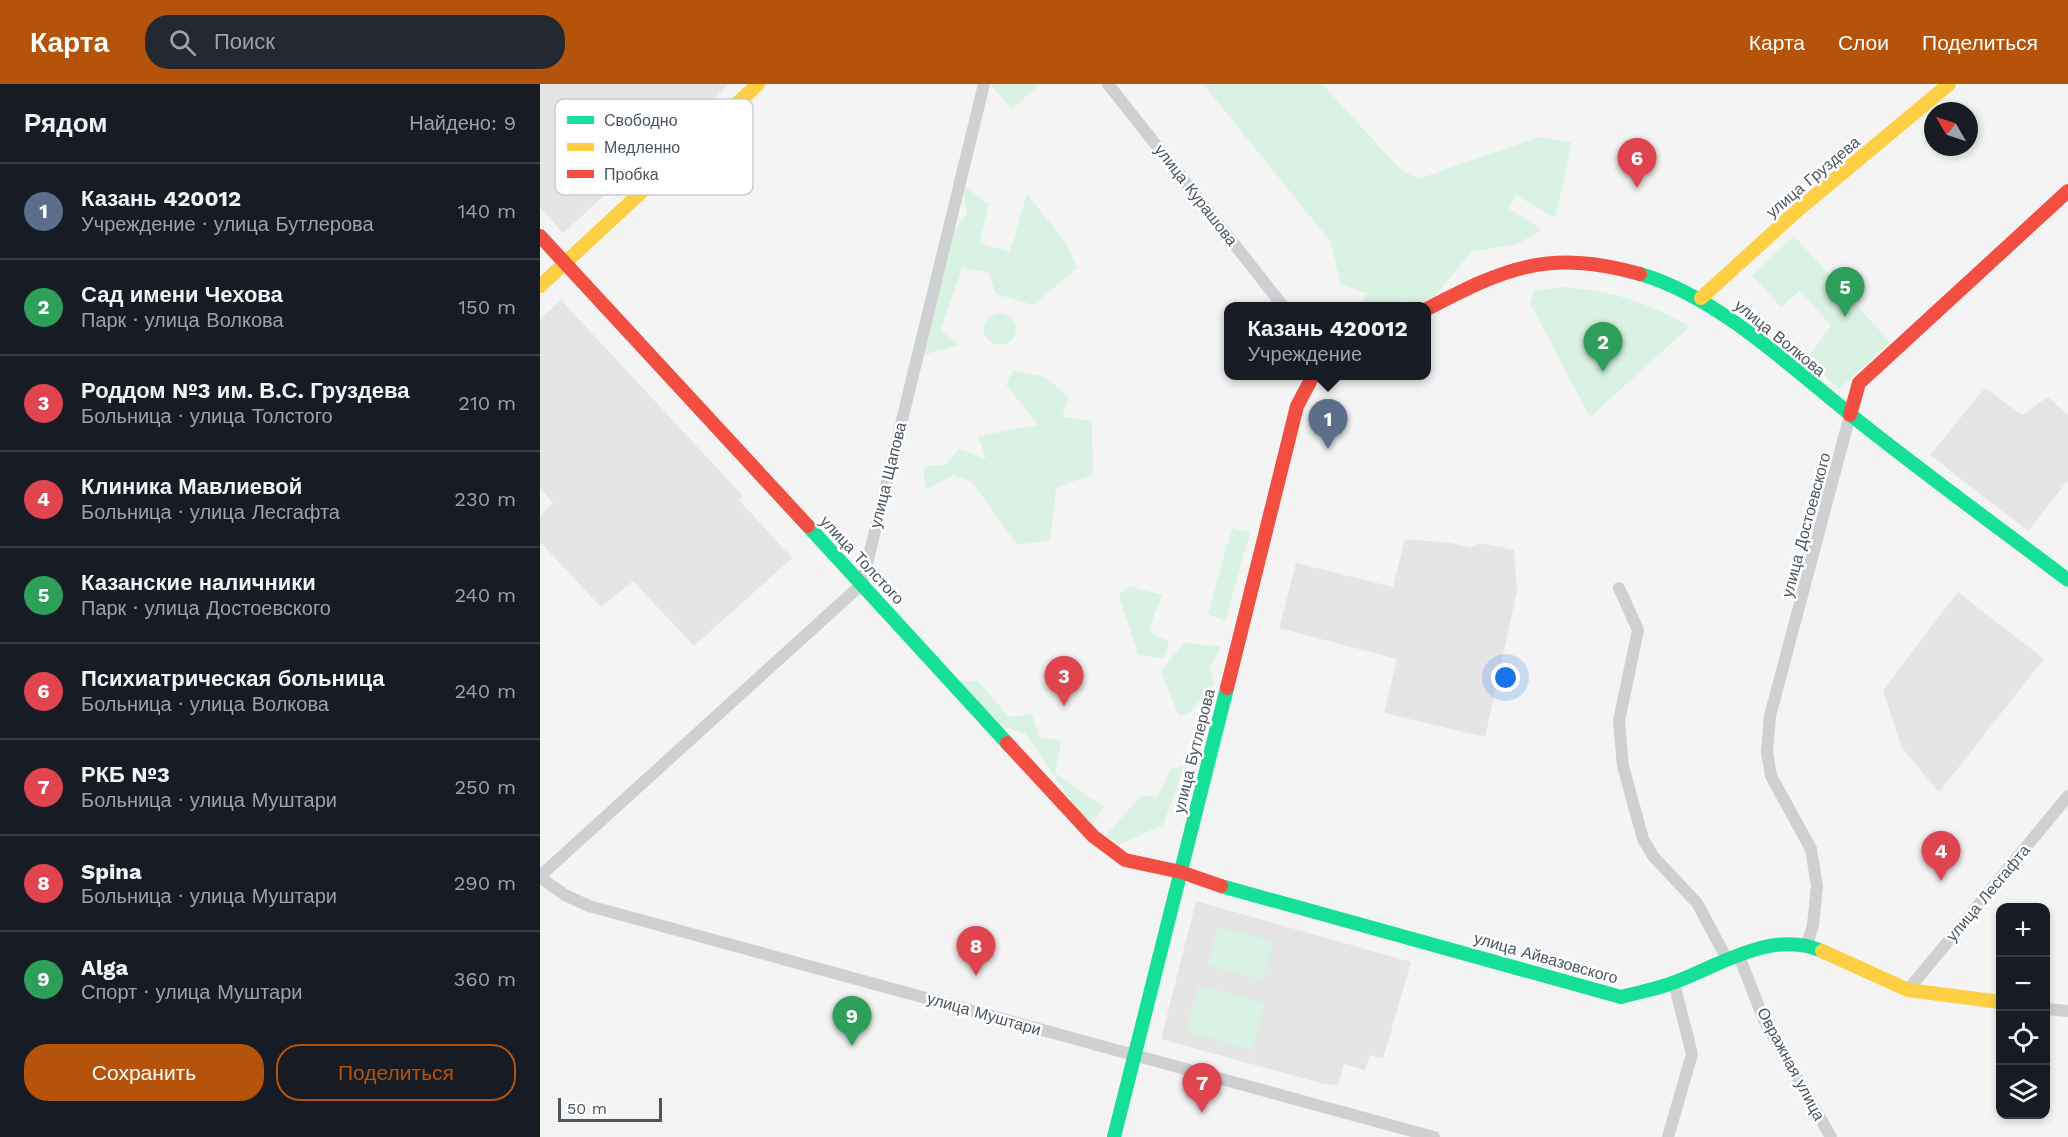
<!DOCTYPE html>
<html lang="ru">
<head>
<meta charset="utf-8">
<style>
  :root { --surface:#171b24; --page:#242831; --text:#f1f3f6; --muted:#9ea1a6; --line:#363941; --accent:#b45309 }
  body { margin:0; font-family:"Work Sans",sans-serif; background:var(--page); color:var(--text) }
  .controls { position:absolute; right:18px; bottom:18px; display:grid; overflow:hidden; border-radius:12px; box-shadow:0 3px 9px #0003 }
  .controls button { width:54px; height:54px; display:grid; place-items:center; padding:0; border:0; border-bottom:2px solid var(--line); background:var(--surface); color:var(--text); font:30px sans-serif }
  .compass { position:absolute; left:1384px; top:18px; width:54px; height:54px; border-radius:50%; background:var(--surface); box-shadow:0 3px 9px #0003; rotate:309deg }
  .scale { position:absolute; left:18px; bottom:15px; width:104px; box-sizing:border-box; padding-left:6px; border:3px solid #4a5661; border-top:0; font-size:16px; line-height:21px; white-space:nowrap; color:#4a5661; -webkit-text-stroke:4px #fff; paint-order:stroke }
  .you { position:absolute; left:966px; top:594px; width:21px; height:21px; margin:-15px; border:4px solid #fff; border-radius:50%; background:#1a73e8; box-shadow:0 0 0 9px #1a73e833 }
  .badge { display:grid; place-items:center; width:39px; height:39px; border-radius:50%; background:var(--accent); color:#fff; font-size:20px; font-weight:700 }
  .pin { position:absolute; translate:-50% -50px; filter:drop-shadow(0 2px 3px #0008) }
  .pin::after { content:''; position:absolute; top:32px; width:21px; height:18px; background:inherit; clip-path:polygon(0 0,100% 0,50% 100%) }
  .popup { position:absolute; left:684px; top:218px; width:207px; height:78px; box-sizing:border-box; display:grid; place-content:center; border-radius:12px; background:var(--surface); filter:drop-shadow(0 2px 4px #0005); font-size:20px; white-space:nowrap; color:var(--muted) }
  .popup b { font-size:22px; color:var(--text) }
  .popup::after { content:''; position:absolute; left:50%; top:100%; margin-left:-12px; border:12px solid transparent; border-top-color:var(--surface) }
  .list { margin:0; padding:0; list-style:none }
  h2 { display:flex; justify-content:space-between; align-items:center; height:78px; margin:0; padding:0 24px; font-size:26px }
  h2 small { font-size:20px; font-weight:400; color:var(--muted) }
  .list li { display:grid; grid-template-columns:39px 1fr auto; gap:18px; align-items:center; box-sizing:border-box; height:96px; padding:0 24px; border-top:2px solid var(--line) }
  .list b { display:block; font-size:22px; white-space:nowrap }
  .list p { margin:0; font-size:20px; white-space:nowrap; color:var(--muted) }
  .list em { font-size:20px; font-style:normal; color:var(--muted) }
  .actions { display:flex; gap:12px; padding:18px 24px }
  .actions a { flex:1; padding:14px 0; border:2px solid var(--accent); border-radius:24px; text-align:center; font-size:21px; color:var(--accent) }
  .actions .main { background:var(--accent); color:#fff }
  .icon { flex:none; width:33px; height:33px; fill:none; stroke:currentColor; stroke-width:2; stroke-linecap:round; stroke-linejoin:round }
  .map { position:relative; flex:none; width:1528px; height:1053px; overflow:hidden }
  header { display:flex; align-items:center; gap:36px; box-sizing:border-box; height:84px; padding:0 30px; background:var(--accent); color:#fff }
  header strong { font-size:28px }
  nav { display:flex; gap:33px; margin-inline-start:auto; font-size:21px }
  .search { width:420px; height:54px; background:var(--page); display:flex; align-items:center; gap:15px; box-sizing:border-box; padding:0 21px; border-radius:24px; color:var(--muted); font-size:22px }
  main { display:flex }
  aside { flex:1; background:var(--surface) }
  .map>svg:first-child { display:block }
  .education { fill:#e6e5e6 }
  .green { fill:#d9f2e3 }
  .lines { fill:none; stroke-linecap:round; stroke-linejoin:round }
  .street { stroke:#ced0d2; stroke-width:12 }
  .fast { stroke:#16e098; stroke-width:14 }
  .slow { stroke:#ffcf43; stroke-width:14 }
  .jam { stroke:#f24e42; stroke-width:14 }
  .labels { text-anchor:middle; dominant-baseline:central; stroke-width:5; stroke-linejoin:round; paint-order:stroke }
  .street-label { font-size:16px; fill:#4a5661; stroke:#fff }
  .key { fill:#fff; stroke:#c9ccd0; stroke-width:1.5 }
  .key-label { font-size:16px; fill:#4a5661 }
</style>
</head>
<body>
<header>
<strong>Карта</strong>
<div class="search"><svg class="icon" aria-label="search" viewBox="0 0 24 24"><circle cx="10" cy="10" r="6"/><path d="M15 15l6 6"/></svg>Поиск</div>
<nav><a>Карта</a><a>Слои</a><a>Поделиться</a></nav>
</header>
<main>
<aside>
<h2>Рядом<small>Найдено: 9</small></h2>
<ul class="list">
<li><span class="badge" style="background:#5c6f8a">1</span><div><b>Казань 420012</b><p>Учреждение · улица Бутлерова</p></div><em>140 m</em></li>
<li><span class="badge" style="background:#2e9e5b">2</span><div><b>Сад имени Чехова</b><p>Парк · улица Волкова</p></div><em>150 m</em></li>
<li><span class="badge" style="background:#e0444e">3</span><div><b>Роддом №3 им. В.С. Груздева</b><p>Больница · улица Толстого</p></div><em>210 m</em></li>
<li><span class="badge" style="background:#e0444e">4</span><div><b>Клиника Мавлиевой</b><p>Больница · улица Лесгафта</p></div><em>230 m</em></li>
<li><span class="badge" style="background:#2e9e5b">5</span><div><b>Казанские наличники</b><p>Парк · улица Достоевского</p></div><em>240 m</em></li>
<li><span class="badge" style="background:#e0444e">6</span><div><b>Психиатрическая больница</b><p>Больница · улица Волкова</p></div><em>240 m</em></li>
<li><span class="badge" style="background:#e0444e">7</span><div><b>РКБ №3</b><p>Больница · улица Муштари</p></div><em>250 m</em></li>
<li><span class="badge" style="background:#e0444e">8</span><div><b>Spina</b><p>Больница · улица Муштари</p></div><em>290 m</em></li>
<li><span class="badge" style="background:#2e9e5b">9</span><div><b>Alga</b><p>Спорт · улица Муштари</p></div><em>360 m</em></li>
</ul>
<div class="actions"><a class="main">Сохранить</a><a>Поделиться</a></div>
</aside>
<div class="map">
<svg width="1528" height="1053" viewBox="0 0 1528 1053">
  <rect width="100%" height="100%" fill="#f4f4f4"/>
  <g class="education">
    <path d="M 0,0 L 189,0 L 125,65 L 112,76 L 108,72 L 23,149 L 0,123 Z"/>
    <path d="M 21,216 L 203,412 L 199,416 L 252,474 L 154,562 L 93,497 L 61,523 L 0,458 L 0,432 L 13,419 L 0,404 L 0,235 Z"/>
    <path d="M 1445,304 L 1482,331 L 1508,313 L 1528,331 L 1528,396 L 1488,447 L 1390,371 Z"/>
    <path d="M 865,455 L 911,459 L 931,464 L 940,459 L 974,466 L 977,507 L 945,653 L 844,629 L 857,575 L 739,544 L 756,479 L 853,503 Z"/>
    <path d="M 1418,508 L 1504,575 L 1399,708 L 1362,664 L 1343,606 Z"/>
    <path d="M 656,817 L 871,878 L 843,975 L 830,971 L 825,986 L 804,980 L 798,1001 L 784,1000 L 621,955 Z"/>
  </g>
  <g class="green">
    <path d="M 452,0 L 500,0 L 472,25 L 451,1 Z"/>
    <path d="M 663,0 L 782,0 L 859,84 L 878,95 L 999,53 L 1032,58 L 1015,134 L 976,111 L 968,124 L 1002,146 L 977,160 L 931,168 L 887,222 L 866,216 L 854,222 L 822,222 L 827,209 L 801,201 L 790,157 Z"/>
    <path d="M 423,102 L 449,120 L 439,159 L 470,168 L 487,110 L 527,160 L 537,184 L 493,221 L 456,210 L 448,188 L 422,184 L 401,245 L 419,261 L 380,272 L 405,158 L 427,130 Z"/>
    <path d="M 1254,152 L 1350,258 L 1299,305 L 1266,276 L 1291,242 L 1260,206 L 1241,223 L 1212,191 Z"/>
    <path d="M 1020,203 C 1071,206 1105,218 1150,242 L 1050,333 L 990,219 L 994,207 Z"/>
    <circle cx="460" cy="245" r="16"/>
    <path d="M 473,286 L 505,293 L 529,313 L 522,333 L 552,337 L 553,390 L 516,404 L 510,456 L 477,461 L 432,398 L 413,391 L 385,406 L 384,383 L 407,380 L 419,365 L 446,375 L 438,352 L 498,341 L 466,301 Z"/>
    <path d="M 692,444 L 710,448 L 685,537 L 668,530 Z"/>
    <path d="M 590,502 L 622,511 L 608,547 L 629,558 L 623,575 L 598,570 L 579,511 Z"/>
    <path d="M 644,559 L 681,562 L 670,584 L 674,600 L 649,629 L 639,632 L 621,587 Z"/>
    <path d="M 420,597 L 438,597 L 469,633 L 492,630 L 499,653 L 521,657 L 515,689 L 564,723 L 553,740 L 536,724 L 485,649 L 459,642 Z"/>
    <path d="M 644,682 L 623,741 L 580,760 L 565,752 L 601,712 L 618,713 L 630,685 Z"/>
    <path d="M 678,843 L 733,858 L 722,896 L 668,881 Z"/>
    <path d="M 658,901 L 725,920 L 712,966 L 646,947 Z"/>
  </g>
  <g class="lines">
    <g class="street">
      <path d="M 568,0 L 743,222"/>
      <path d="M 1079,504 L 1098,546 L 1079,637 L 1083,682 L 1103,755 L 1113,772 L 1157,819 L 1187,875"/>
      <path d="M 0,792 L 322,500 L 444,0"/>
      <path d="M 0,793 L 25,811 L 49,822 L 894,1053"/>
      <path d="M 1267,860 L 1273,841 L 1277,802 L 1271,765 L 1231,692 L 1227,668 L 1230,632 L 1310,331"/>
      <path d="M 1199,872 L 1224,936 L 1291,1053"/>
      <path d="M 1368,906 L 1528,712"/>
      <path d="M 1506,925 L 1528,927"/>
      <path d="M 1128,1053 L 1152,970 L 1134,899"/>
    </g>
    <g class="fast">
      <path d="M 1100,190 C 1180,213 1256,288 1321,339 C 1389,393 1459,444 1528,496"/>
      <path d="M 268,442 L 467,659"/>
      <path d="M 681,802 L 1081,913 C 1099,908 1118,905 1135,898 C 1180,881 1234,845 1282,867"/>
      <path d="M 574,1053 L 687,604"/>
    </g>
    <g class="slow">
      <path d="M 0,202 L 218,0"/>
      <path d="M 1161,214 L 1259,125 L 1409,0"/>
      <path d="M 1282,867 L 1368,906 L 1460,918"/>
    </g>
    <g class="jam">
      <path d="M 0,152 L 268,442"/>
      <path d="M 887,225 C 967,183 1009,165 1100,190"/>
      <path d="M 1310,331 L 1319,299 L 1528,107"/>
      <path d="M 687,604 L 757,322 L 773,292"/>
      <path d="M 467,659 L 553,752 L 585,776 L 641,788 L 681,802"/>
    </g>
  </g>
  <g class="labels">
    <g class="street-label">
      <text transform="translate(1273 93) rotate(-40)">улица Груздева</text>
      <text transform="translate(656 111) rotate(52)">улица Курашова</text>
      <text transform="translate(1240 254) rotate(39)">улица Волкова</text>
      <text transform="translate(348 391) rotate(-76)">улица Щапова</text>
      <text transform="translate(1266 441) rotate(-75)">улица Достоевского</text>
      <text transform="translate(322 476) rotate(47)">улица Толстого</text>
      <text transform="translate(654 667) rotate(-76)">улица Бутлерова</text>
      <text transform="translate(1448 809) rotate(-50)">улица Лесгафта</text>
      <text transform="translate(1006 874) rotate(16)">улица Айвазовского</text>
      <text transform="translate(444 930) rotate(16)">улица Муштари</text>
      <text transform="translate(1251 980) rotate(62)">Овражная улица</text>
    </g>
  </g>
  <rect x="15" y="15" width="198" height="96" rx="9" class="key"/>
  <rect x="27" y="32" width="27" height="8" fill="#16e098"/>
  <rect x="27" y="59" width="27" height="8" fill="#ffcf43"/>
  <rect x="27" y="86" width="27" height="8" fill="#f24e42"/>
  <g class="key-label">
    <text x="64" y="42">Свободно</text>
    <text x="64" y="69">Медленно</text>
    <text x="64" y="96">Пробка</text>
  </g>
</svg>
<div class="controls">
<button>+</button>
<button>−</button>
<button><svg class="icon" aria-label="locate" viewBox="0 0 24 24"><circle cx="12" cy="12" r="6"/><path d="M12 2v4M12 18v4M2 12h4M18 12h4"/></svg></button>
<button><svg class="icon" aria-label="layers" viewBox="0 0 24 24"><path d="M12 4l9 5-9 5-9-5zM3 14l9 5 9-5"/></svg></button>
</div>
<svg class="compass" viewBox="-18 -18 36 36"><path d="M0-13l5 13h-10z" fill="#e53935"/><path d="M0 13l5-13h-10z" fill="#9ea1a6"/></svg>
<div class="scale">50 m</div>
<div class="you"></div>
<div class="pin badge" style="left:788px;top:365px;background:#5c6f8a">1</div>
<div class="popup"><b>Казань 420012</b>Учреждение</div>
<div class="pin badge" style="left:1063px;top:288px;background:#2e9e5b">2</div>
<div class="pin badge" style="left:524px;top:622px;background:#e0444e">3</div>
<div class="pin badge" style="left:1401px;top:797px;background:#e0444e">4</div>
<div class="pin badge" style="left:1305px;top:233px;background:#2e9e5b">5</div>
<div class="pin badge" style="left:1097px;top:104px;background:#e0444e">6</div>
<div class="pin badge" style="left:662px;top:1029px;background:#e0444e">7</div>
<div class="pin badge" style="left:436px;top:892px;background:#e0444e">8</div>
<div class="pin badge" style="left:312px;top:962px;background:#2e9e5b">9</div>
</div>
</main>
</body>
</html>
